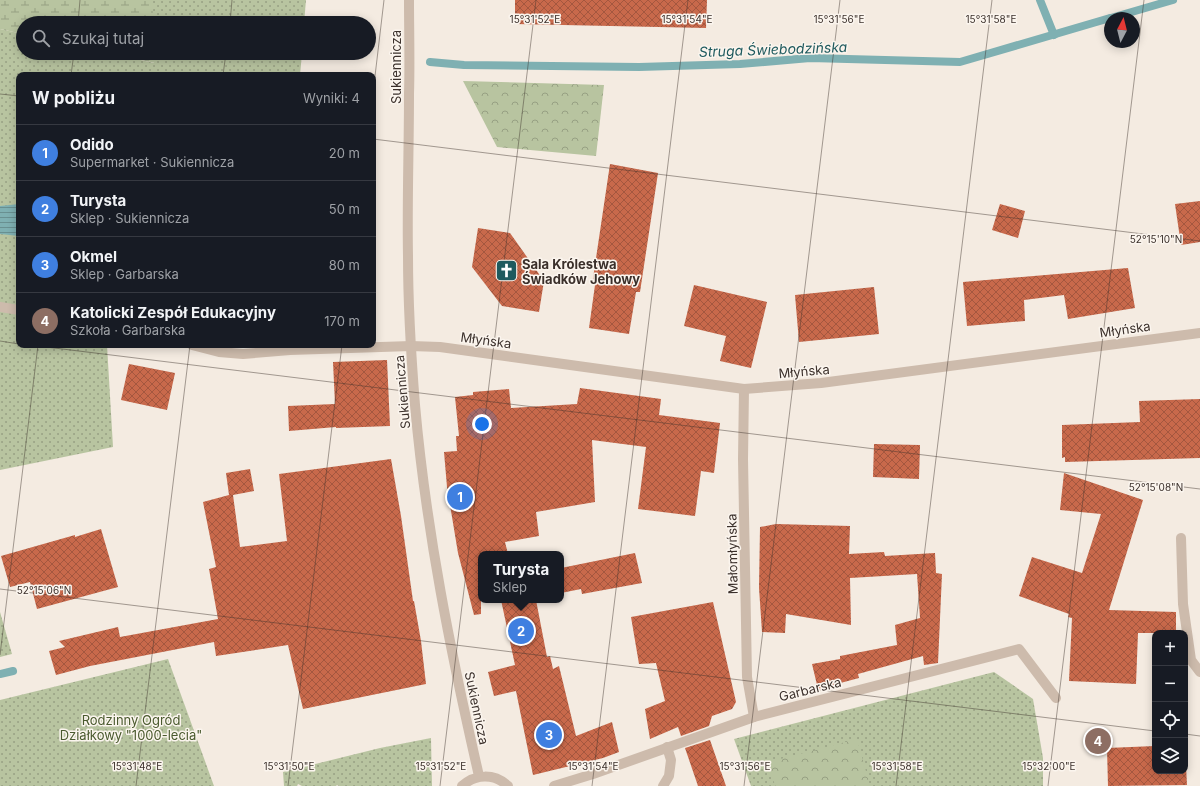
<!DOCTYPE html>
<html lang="pl">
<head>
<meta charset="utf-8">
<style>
  :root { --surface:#171b24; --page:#242831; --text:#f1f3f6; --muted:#9ea1a6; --line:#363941; --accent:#d93025 }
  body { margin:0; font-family:Inter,sans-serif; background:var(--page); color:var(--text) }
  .controls { position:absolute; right:12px; bottom:12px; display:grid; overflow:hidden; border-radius:8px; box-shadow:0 2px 10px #0003 }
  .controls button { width:36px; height:36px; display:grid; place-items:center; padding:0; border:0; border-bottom:1px solid var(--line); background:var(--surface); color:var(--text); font:20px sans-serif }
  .compass { position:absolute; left:1104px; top:12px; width:36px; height:36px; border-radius:50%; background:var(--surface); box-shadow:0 2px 10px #0003; rotate:7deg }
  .you { position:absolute; left:482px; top:424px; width:14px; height:14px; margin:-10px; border:3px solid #fff; border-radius:50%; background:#1a73e8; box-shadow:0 0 0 6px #1a73e833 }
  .badge { display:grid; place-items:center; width:26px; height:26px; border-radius:50%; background:var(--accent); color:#fff; font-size:13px; font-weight:700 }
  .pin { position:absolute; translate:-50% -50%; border:2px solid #fff; box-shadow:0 1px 4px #0006 }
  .popup { position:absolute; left:478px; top:551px; width:86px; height:52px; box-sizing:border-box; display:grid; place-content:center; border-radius:8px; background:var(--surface); filter:drop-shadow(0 1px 3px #0005); font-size:13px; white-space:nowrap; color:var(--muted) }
  .popup b { font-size:15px; color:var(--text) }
  .popup::after { content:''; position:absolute; left:50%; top:100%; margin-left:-8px; border:8px solid transparent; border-top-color:var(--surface) }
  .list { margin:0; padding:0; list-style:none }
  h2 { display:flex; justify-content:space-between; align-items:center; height:52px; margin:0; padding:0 16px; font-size:17px }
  h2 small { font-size:13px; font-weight:400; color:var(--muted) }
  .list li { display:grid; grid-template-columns:26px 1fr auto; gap:12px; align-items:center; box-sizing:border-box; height:56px; padding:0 16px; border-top:1px solid var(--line) }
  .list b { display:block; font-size:15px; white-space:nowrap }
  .list p { margin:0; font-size:13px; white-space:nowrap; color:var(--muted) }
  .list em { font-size:13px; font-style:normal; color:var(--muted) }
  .icon { flex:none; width:22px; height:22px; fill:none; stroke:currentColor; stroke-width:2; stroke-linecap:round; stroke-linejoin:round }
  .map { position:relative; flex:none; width:1200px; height:786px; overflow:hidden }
  .search { position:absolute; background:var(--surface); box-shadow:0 2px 10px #0003; left:16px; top:16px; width:360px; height:44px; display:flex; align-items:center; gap:10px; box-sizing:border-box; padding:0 14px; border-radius:22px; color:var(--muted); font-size:15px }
  .panel { position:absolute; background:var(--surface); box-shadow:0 2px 10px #0003; left:16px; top:72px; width:360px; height:276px; border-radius:8px }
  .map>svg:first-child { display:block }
  .grass { fill:url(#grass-dots) }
  .wetland { fill:url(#wetland-marsh) }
  .park { fill:url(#park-crowns) }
  .water { fill:url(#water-rules) }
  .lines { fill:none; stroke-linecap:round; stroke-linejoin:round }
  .stream { stroke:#7fb0b2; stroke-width:8 }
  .building { fill:url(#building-cross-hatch) }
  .minor { stroke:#cdbbac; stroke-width:10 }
  .ticks { fill:none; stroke:#3b302b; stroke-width:1; stroke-opacity:0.45 }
  .labels { text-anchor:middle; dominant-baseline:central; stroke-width:3; stroke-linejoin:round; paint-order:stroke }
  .street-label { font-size:13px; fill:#3b302b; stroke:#fbf5ee }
  .poi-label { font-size:13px; font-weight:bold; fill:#3b302b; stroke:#fbf5ee; text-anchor:start }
  .park-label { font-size:13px; fill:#4a5a2e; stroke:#fbf5ee }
  .water-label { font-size:14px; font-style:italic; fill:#1f5a5e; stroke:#fbf5ee }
  .ticks-label { font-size:10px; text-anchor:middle; fill:#3b302b; stroke:#fbf5ee; stroke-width:3; stroke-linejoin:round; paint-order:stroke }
</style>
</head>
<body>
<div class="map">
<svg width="1200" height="786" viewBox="0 0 1200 786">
  <defs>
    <pattern id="grass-dots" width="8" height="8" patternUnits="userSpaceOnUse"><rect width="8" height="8" fill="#b8c4a0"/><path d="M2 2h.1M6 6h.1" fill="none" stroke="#97a083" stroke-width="1.8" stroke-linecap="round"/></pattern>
    <pattern id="wetland-marsh" width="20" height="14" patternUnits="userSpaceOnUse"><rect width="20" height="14" fill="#b8c4a0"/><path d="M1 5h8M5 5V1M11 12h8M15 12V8" fill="none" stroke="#97a083"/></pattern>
    <pattern id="park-crowns" width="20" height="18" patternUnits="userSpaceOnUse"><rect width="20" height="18" fill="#b8c4a0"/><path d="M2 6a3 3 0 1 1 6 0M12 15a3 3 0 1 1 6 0" fill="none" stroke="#97a083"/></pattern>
    <pattern id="water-rules" width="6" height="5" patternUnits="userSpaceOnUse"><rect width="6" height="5" fill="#7fb0b2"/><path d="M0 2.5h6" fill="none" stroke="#699091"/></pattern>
    <pattern id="building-cross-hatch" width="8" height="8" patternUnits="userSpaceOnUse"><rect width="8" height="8" fill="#c8694b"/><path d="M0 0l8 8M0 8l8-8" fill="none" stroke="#a4573f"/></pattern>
  </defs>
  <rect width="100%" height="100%" fill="#f4ebe1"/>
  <g class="grass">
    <path d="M 153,0 L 306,0 L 304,23 L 153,23 Z"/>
    <path d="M 0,29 L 23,34 L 23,53 L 110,53 L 154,63 L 154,53 L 302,53 L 300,75 L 19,75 L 19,345 L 107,345 L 113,447 L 0,470 Z"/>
    <path d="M 0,612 L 12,654 L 0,657 Z"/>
    <path d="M 168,659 L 214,786 L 0,786 L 0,700 Z"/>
    <path d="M 994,672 L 1033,699 L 1043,758 L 1043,786 L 751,786 L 734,739 Z"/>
    <path d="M 431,738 L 432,786 L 339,786 L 337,785 L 336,786 L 302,786 L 298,784 L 297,786 L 284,786 L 283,772 L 380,748 Z"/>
  </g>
  <g class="wetland">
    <path d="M 0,0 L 153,0 L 153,23 L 23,23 L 23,34 L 0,29 Z"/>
    <path d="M 110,53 L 154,53 L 155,63 Z"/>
  </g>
  <g class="park">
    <path d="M 463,81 L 604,85 L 596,156 L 497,147 Z"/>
    <path d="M 857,739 L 870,786 L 775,786 L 769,762 Z"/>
  </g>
  <path class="water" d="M 19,204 L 19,236 L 0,234 L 0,206 Z"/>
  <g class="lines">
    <g class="stream">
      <path d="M 1040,0 L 1054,35"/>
      <path d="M 1111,18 L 1173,0"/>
      <path d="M 430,62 L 464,65 L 639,67 L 740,64 L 810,58 L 960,62 L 1110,18"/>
      <path d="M 0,674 L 13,671"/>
    </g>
  </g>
  <g class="building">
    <path d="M 515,0 L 707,0 L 706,28 L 515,24 Z"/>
    <path d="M 610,164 L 658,173 L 640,292 L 636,292 L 629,334 L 589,328 L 595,285 L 592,285 Z"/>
    <path d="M 1200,201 L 1200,242 L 1181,245 L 1175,204 Z"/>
    <path d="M 1000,204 L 1025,211 L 1018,238 L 992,230 Z"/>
    <path d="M 478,228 L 510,233 L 544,281 L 539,312 L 502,306 L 472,267 Z"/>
    <path d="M 1128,268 L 1135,308 L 1068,319 L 1064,295 L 1024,300 L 1025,321 L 967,326 L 963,282 Z"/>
    <path d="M 694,285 L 767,302 L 751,368 L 720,361 L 726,336 L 684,326 Z"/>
    <path d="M 874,287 L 879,334 L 799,342 L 795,295 Z"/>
    <path d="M 387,360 L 390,426 L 336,428 L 336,427 L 289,431 L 288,406 L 335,404 L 333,362 Z"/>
    <path d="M 129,364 L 175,373 L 167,410 L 121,400 Z"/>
    <path d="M 580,388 L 661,399 L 659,415 L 720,423 L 714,473 L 701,471 L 695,516 L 638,509 L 646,447 L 592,440 L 595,502 L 536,512 L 539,536 L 505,542 L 508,554 L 481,554 L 481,614 L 474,615 L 458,553 L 447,487 L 444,452 L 457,451 L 456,436 L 459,436 L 455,397 L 473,395 L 473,392 L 509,389 L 511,408 L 577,404 Z"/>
    <path d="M 1200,399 L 1200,458 L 1065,462 L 1065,457 L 1062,458 L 1062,425 L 1140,422 L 1139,401 Z"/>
    <path d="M 874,444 L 920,445 L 919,479 L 873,477 Z"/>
    <path d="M 391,459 L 401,516 L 413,601 L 414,601 L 421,641 L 426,684 L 303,709 L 288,645 L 216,656 L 214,642 L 90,666 L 56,675 L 49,651 L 65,647 L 59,641 L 118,627 L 120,637 L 218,619 L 209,569 L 216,567 L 203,502 L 229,495 L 226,473 L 250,469 L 254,491 L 233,495 L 240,547 L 287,541 L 279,474 Z"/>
    <path d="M 1064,473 L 1143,500 L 1109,610 L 1176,612 L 1176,633 L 1138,633 L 1136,684 L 1069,681 L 1072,618 L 1068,617 L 1069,614 L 1019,596 L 1032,557 L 1082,573 L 1101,514 L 1060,510 Z"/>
    <path d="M 776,524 L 850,526 L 849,554 L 884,552 L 885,556 L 935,553 L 936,573 L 942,574 L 938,663 L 924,665 L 923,656 L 858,674 L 859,678 L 818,689 L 812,664 L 840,659 L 840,656 L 897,645 L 895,625 L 920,618 L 917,574 L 850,578 L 851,625 L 786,614 L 785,633 L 762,632 L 759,588 L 760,527 Z"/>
    <path d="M 101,529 L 118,587 L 37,609 L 30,582 L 10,587 L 1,556 L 75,535 L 75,537 Z"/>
    <path d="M 635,553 L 642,583 L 582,594 L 581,589 L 561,593 L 561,568 Z"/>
    <path d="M 501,600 L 536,600 L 547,657 L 550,656 L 553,669 L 559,666 L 576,736 L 612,722 L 619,752 L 603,758 L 533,775 L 516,691 L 494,696 L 488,672 L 515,665 Z"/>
    <path d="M 713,602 L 736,702 L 732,709 L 712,716 L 709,726 L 681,736 L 678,727 L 650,739 L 645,709 L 665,701 L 656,663 L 639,664 L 631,617 Z"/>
    <path d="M 710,740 L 726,786 L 698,786 L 685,748 Z"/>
    <path d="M 1155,746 L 1155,771 L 1185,771 L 1185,746 L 1187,785 L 1108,786 L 1107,748 Z"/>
  </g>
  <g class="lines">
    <g class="minor">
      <path d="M 409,0 C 409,31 410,63 409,94 C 409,148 407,202 408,256 C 408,305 411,355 415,405 C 426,530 451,654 479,776"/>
      <path d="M 0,307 L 19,310"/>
      <path d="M 192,345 L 219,352 L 243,354 L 290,350 L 411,346 L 440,347 L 744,389 L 821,383 L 1200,333"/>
      <path d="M 744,389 L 743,459 L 747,677 L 754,717"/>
      <path d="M 1181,538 L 1183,604 L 1191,660 L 1200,672"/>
      <path d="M 462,786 C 475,774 494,773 508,786"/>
      <path d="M 554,786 L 593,774 L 754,717 L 1019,649 L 1056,698"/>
      <path d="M 663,786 L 669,776 L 671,760 L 667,747"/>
    </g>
  </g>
  <path class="ticks" d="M 78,23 L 80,0M 230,23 L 232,0M 71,75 L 74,53M 223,75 L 226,53M 373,93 L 384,0M 0,94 L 19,96M 373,139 L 1200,241M 0,341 L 19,344M 30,345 L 1200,489M 0,589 L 1155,731M 0,655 L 38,345M 1185,734 L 1200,736M 136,786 L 190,345M 288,786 L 342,345M 440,786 L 536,0M 592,786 L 688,0M 744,786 L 840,0M 896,786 L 992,0M 1048,786 L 1144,0"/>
  <defs>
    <symbol id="church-square" viewBox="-11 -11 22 22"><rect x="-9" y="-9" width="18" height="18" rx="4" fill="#1f5a5e" stroke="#fbf5ee"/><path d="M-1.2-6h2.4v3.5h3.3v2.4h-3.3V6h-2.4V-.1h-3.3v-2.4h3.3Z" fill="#fff"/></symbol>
  </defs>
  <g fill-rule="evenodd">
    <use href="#church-square" x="494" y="258" width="25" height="25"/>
  </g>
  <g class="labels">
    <g class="street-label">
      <text transform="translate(396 67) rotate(-90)">Sukiennicza</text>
      <text transform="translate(1125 329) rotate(-8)">Młyńska</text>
      <text transform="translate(486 340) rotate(8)">Młyńska</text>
      <text transform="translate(804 371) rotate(-5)">Młyńska</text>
      <text transform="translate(402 392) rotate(-95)">Sukiennicza</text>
      <text transform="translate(732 554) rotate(-91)">Małomłyńska</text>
      <text transform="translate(810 689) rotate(-14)">Garbarska</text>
      <text transform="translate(477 708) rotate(78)">Sukiennicza</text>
    </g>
    <g class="poi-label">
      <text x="522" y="264">Sala Królestwa<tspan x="522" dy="15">Świadków Jehowy</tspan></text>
    </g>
    <g class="park-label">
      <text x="131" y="720">Rodzinny Ogród<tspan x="131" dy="15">Działkowy "1000-lecia"</tspan></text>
    </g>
    <g class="water-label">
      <text transform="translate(773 49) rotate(-2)">Struga Świebodzińska</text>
    </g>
  </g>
  <g class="ticks-label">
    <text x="535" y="23">15°31'52"E</text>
    <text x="687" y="23">15°31'54"E</text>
    <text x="839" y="23">15°31'56"E</text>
    <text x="991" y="23">15°31'58"E</text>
    <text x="1156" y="243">52°15'10"N</text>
    <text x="1156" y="491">52°15'08"N</text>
    <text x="44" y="594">52°15'06"N</text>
    <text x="137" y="770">15°31'48"E</text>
    <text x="289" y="770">15°31'50"E</text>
    <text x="441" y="770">15°31'52"E</text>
    <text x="593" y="770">15°31'54"E</text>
    <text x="745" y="770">15°31'56"E</text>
    <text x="897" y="770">15°31'58"E</text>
    <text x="1049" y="770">15°32'00"E</text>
  </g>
</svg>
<div class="controls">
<button>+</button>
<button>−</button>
<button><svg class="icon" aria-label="locate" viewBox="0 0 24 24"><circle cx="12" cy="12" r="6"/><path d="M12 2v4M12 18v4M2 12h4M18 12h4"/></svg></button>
<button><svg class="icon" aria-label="layers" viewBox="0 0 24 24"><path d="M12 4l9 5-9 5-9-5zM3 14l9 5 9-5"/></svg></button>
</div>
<svg class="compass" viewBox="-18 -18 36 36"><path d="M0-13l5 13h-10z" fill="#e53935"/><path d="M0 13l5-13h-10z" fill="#9ea1a6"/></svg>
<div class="you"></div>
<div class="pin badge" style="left:460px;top:497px;background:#3f7fe0">1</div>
<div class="pin badge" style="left:521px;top:631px;background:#3f7fe0">2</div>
<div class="popup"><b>Turysta</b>Sklep</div>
<div class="pin badge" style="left:549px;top:735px;background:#3f7fe0">3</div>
<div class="pin badge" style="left:1098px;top:741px;background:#8d6e63">4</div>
<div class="search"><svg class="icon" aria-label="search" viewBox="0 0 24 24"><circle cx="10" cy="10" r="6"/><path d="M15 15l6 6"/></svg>Szukaj tutaj</div>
<section class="panel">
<h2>W pobliżu<small>Wyniki: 4</small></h2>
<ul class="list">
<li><span class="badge" style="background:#3f7fe0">1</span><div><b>Odido</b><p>Supermarket · Sukiennicza</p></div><em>20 m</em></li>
<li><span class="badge" style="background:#3f7fe0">2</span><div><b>Turysta</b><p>Sklep · Sukiennicza</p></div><em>50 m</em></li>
<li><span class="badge" style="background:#3f7fe0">3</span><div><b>Okmel</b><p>Sklep · Garbarska</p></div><em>80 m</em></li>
<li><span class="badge" style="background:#8d6e63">4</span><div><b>Katolicki Zespół Edukacyjny</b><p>Szkoła · Garbarska</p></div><em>170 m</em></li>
</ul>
</section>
</div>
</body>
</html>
